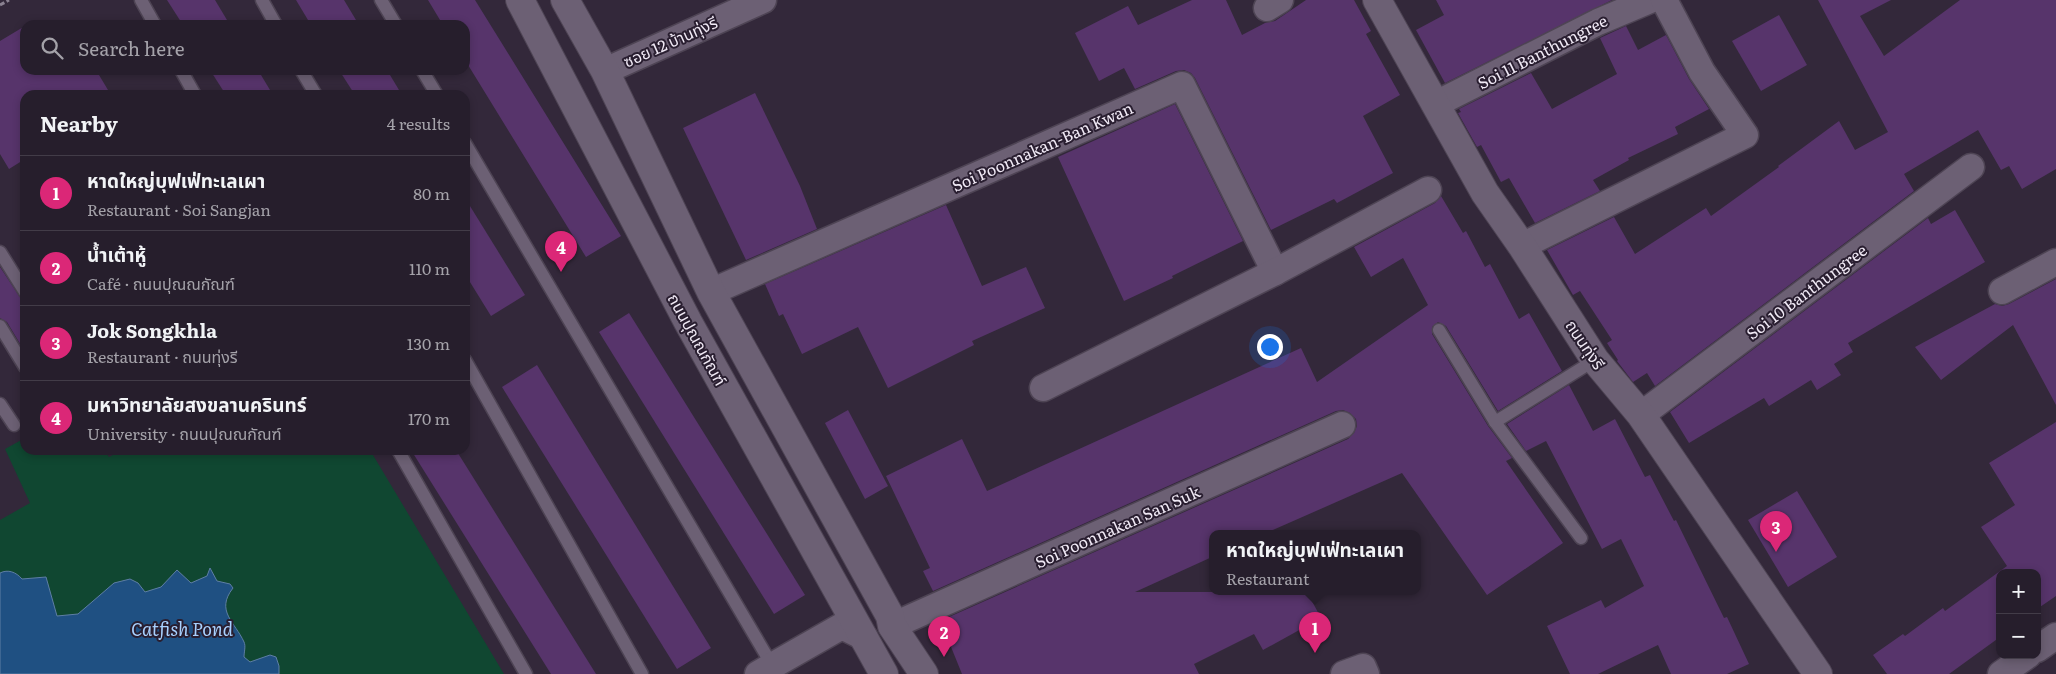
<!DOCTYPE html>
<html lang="en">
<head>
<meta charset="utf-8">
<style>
  :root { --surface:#261e2c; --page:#2e2734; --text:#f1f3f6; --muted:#a4a2a9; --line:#423c48; --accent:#db2777 }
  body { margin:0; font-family:Literata,"Noto Sans Thai",serif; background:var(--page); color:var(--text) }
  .controls { position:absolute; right:15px; bottom:15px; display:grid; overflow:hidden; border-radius:10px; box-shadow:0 2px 8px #0003 }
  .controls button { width:45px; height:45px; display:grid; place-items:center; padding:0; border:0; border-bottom:1px solid var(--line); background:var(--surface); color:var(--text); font:25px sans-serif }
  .you { position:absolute; left:1269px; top:346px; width:18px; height:18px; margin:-12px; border:4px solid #fff; border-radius:50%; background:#1a73e8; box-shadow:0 0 0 8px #1a73e833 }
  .badge { display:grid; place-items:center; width:32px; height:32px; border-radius:50%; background:var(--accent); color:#fff; font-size:16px; font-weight:700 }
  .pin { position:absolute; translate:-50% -41px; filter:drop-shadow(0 1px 2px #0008) }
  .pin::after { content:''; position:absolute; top:26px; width:18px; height:15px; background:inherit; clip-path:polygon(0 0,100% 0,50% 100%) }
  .popup { position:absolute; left:1209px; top:530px; width:212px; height:65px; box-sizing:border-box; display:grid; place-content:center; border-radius:10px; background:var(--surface); filter:drop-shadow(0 1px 4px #0005); font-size:16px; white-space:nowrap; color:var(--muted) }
  .popup b { font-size:19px; color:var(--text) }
  .popup::after { content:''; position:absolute; left:50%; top:100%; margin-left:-10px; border:10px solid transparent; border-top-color:var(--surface) }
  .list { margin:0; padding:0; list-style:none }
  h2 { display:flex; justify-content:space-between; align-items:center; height:65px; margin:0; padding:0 20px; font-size:21px }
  h2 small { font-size:16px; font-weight:400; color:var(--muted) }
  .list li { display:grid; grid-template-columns:32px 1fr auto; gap:15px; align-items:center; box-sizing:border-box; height:75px; padding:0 20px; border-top:1px solid var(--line) }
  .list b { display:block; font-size:19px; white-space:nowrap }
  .list p { margin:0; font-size:16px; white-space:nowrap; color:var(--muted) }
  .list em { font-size:16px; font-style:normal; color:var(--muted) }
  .icon { flex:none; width:28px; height:28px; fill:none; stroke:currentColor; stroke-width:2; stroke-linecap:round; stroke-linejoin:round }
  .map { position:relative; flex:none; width:2056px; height:674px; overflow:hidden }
  .search { position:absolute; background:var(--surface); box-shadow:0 2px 8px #0003; left:20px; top:20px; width:450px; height:55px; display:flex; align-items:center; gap:12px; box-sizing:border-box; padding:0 18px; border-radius:15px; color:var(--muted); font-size:19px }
  .panel { position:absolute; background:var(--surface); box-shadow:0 2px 8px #0003; left:20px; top:90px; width:450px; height:365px; border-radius:15px }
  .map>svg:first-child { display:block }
  .green { fill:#104731 }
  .water { fill:#1f5082; stroke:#5e7ea4 }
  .building { fill:#57346b }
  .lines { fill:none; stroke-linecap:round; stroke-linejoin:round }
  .service-casing { stroke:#4e4454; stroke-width:15 }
  .minor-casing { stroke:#4e4454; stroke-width:29 }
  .tertiary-casing { stroke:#4e4454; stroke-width:30 }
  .path { stroke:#8a8190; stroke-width:3; stroke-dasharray:5 2.5; stroke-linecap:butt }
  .service { stroke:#6c6074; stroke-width:12 }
  .minor { stroke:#6c6074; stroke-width:26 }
  .tertiary { stroke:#6c6074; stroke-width:28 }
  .labels { text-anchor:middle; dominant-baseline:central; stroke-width:4; stroke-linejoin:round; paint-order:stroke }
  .street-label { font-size:16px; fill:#f0e9f5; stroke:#291e30 }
  .water-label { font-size:18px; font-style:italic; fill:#a8d1ff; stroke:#291e30 }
</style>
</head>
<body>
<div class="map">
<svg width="2056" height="674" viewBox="0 0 2056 674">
  <rect width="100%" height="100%" fill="#33283a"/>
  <path class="green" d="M 25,438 L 25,450 L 104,450 L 109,457 L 122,450 L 370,450 L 504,674 L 0,674 L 0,520 L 30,503 L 5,449 Z"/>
  <path class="water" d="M 210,568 L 217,581 L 230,584 L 233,588 C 215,611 235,622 244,642 C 246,646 244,652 244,657 L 250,662 L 270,655 L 276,657 L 279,666 L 279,674 L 0,674 L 0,573 C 8,569 16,572 22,579 L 46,577 L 57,616 L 78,614 L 114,583 L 130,579 L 138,583 L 145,592 L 161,587 L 177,570 L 191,583 L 207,576 Z"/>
  <g class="building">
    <path d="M 167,0 L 215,0 L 230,25 L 183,25 Z"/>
    <path d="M 296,0 L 344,0 L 359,25 L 311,25 Z"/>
    <path d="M 428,0 L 475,0 L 621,236 L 586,257 L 465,60 L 465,25 L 443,25 Z"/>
    <path d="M 1192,0 L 1226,0 L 1242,35 L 1265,23 L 1275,21 L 1306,0 L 1354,0 L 1371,31 L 1366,34 L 1400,95 L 1363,116 L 1393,173 L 1337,203 L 1334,199 L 1271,230 L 1195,78 L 1191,73 L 1184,70 L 1176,71 L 1135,89 L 1124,68 L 1099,81 L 1075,33 L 1128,6 L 1138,25 Z"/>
    <path d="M 1436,0 L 1612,0 L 1445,83 L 1416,30 L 1444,15 Z"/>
    <path d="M 1818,0 L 1891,0 L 1860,16 L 1884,56 L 1960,0 L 2056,0 L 2056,169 L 2022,189 L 2009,166 L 2001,170 L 1978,130 L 1904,174 L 1914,191 L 1655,386 L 1647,373 L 1633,382 L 1617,361 L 1618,360 L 1607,343 L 1612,340 L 1580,291 L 1573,295 L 1547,250 L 1614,217 L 1635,254 L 1706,208 L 1711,216 L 1779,167 L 1778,166 L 1839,121 L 1855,150 L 1888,132 Z"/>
    <path d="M 1779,15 L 1807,65 L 1761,91 L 1732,41 Z"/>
    <path d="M 25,26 L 25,70 L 96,70 L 111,95 L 25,95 L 25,159 L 9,169 L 0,154 L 0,41 Z"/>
    <path d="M 1626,26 L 1638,50 L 1666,35 L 1689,79 L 1709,109 L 1675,127 L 1678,134 L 1628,158 L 1629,160 L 1593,180 L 1600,191 L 1535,223 L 1509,178 L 1501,182 L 1481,145 L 1477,147 L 1458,113 L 1461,112 L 1459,109 L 1531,73 L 1552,109 L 1617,74 L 1600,38 Z"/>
    <path d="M 210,70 L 258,70 L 273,95 L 226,95 Z"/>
    <path d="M 339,70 L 387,70 L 402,95 L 355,95 Z"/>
    <path d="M 755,93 L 800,186 L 817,229 L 746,260 L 683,128 Z"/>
    <path d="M 1175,104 L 1243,241 L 1172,276 L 1173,278 L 1124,301 L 1058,157 Z"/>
    <path d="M 1441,196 L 1463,233 L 1466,231 L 1485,267 L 1490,264 L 1519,319 L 1529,313 L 1562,371 L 1498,411 L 1446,326 L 1438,322 L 1432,327 L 1432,334 L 1488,426 L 1512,458 L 1506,461 L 1563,543 L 1487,595 L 1402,473 L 1264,534 L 1212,534 L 1212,557 L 1135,592 L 1307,592 L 1321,618 L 1263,650 L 1254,634 L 1194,664 L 1199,674 L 962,674 L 947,637 L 956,634 L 949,617 L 1348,439 L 1354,433 L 1357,426 L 1356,419 L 1350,413 L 1343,410 L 1336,411 L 933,591 L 923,571 L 930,568 L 886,476 L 962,439 L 987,491 L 1301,348 L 1317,382 L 1428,305 L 1403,258 L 1371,277 L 1354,247 L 1435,203 Z"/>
    <path d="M 465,198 L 525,295 L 491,316 L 465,274 Z"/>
    <path d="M 946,205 L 982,286 L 1026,267 L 1045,308 L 972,341 L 974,345 L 888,388 L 858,327 L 802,354 L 783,314 L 779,316 L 765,284 Z"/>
    <path d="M 1955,210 L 1985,262 L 1848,343 L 1853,352 L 1834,364 L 1841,375 L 1817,390 L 1811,380 L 1769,406 L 1764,398 L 1689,443 L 1670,412 L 1928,218 L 1931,224 Z"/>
    <path d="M 0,267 L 25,305 L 25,345 L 22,347 L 7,322 L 0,318 Z"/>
    <path d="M 2056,279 L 2056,405 L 2013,325 L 1941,380 L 1915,347 L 1995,304 L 2002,306 L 2009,304 Z"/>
    <path d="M 629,313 L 805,595 L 774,614 L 599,332 Z"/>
    <path d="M 537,365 L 711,648 L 677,669 L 502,387 Z"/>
    <path d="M 1569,385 L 1593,431 L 1615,419 L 1645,477 L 1650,475 L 1674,521 L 1676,520 L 1724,618 L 1727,617 L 1749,664 L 1727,674 L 1671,674 L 1658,645 L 1598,674 L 1570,674 L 1547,626 L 1601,600 L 1605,608 L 1644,586 L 1621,539 L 1602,549 L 1546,441 L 1526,451 L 1507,424 Z"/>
    <path d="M 848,410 L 888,486 L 865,499 L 825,423 Z"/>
    <path d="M 2056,422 L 2056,596 L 2037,609 L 2037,573 L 2000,573 L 2000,637 L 1949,674 L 1887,674 L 1873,655 L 1903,634 L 1905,636 L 1943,608 L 1945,611 L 2007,566 L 1981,527 L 2015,505 L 1989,463 Z"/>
    <path d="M 411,450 L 456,450 L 596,674 L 551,674 Z"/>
    <path d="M 1797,491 L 1837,557 L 1788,587 L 1748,520 Z"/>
  </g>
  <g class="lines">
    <defs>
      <g id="service">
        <path d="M 141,0 L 155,25"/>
        <path d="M 262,0 L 276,25"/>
        <path d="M 381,0 L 396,25"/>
        <path d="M 181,70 L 195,95"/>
        <path d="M 301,70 L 316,95"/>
        <path d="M 422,70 L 437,95"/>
        <path d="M 465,143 L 772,665"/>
        <path d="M 0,252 L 25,292"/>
        <path d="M 0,326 L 25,367"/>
        <path d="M 1439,330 L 1495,422 L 1581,538"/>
        <path d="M 465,360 L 642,674"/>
        <path d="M 0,404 L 14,425"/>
        <path d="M 1495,422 L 1595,360"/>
        <path d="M 398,450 L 526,674"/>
      </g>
      <g id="minor">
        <path d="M 1267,8 L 1280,0"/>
        <path d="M 605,71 L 763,0"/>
        <path d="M 1436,104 L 1598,22 L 1650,0"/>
        <path d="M 1522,246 L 1745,135 L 1702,72 L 1664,0"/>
        <path d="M 2002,291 L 2056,262"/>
        <path d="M 711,292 L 1182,85 L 1275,272"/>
        <path d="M 1043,388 L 1275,272 L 1428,190"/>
        <path d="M 1641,415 L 1971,167"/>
        <path d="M 892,626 L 1342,425"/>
        <path d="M 2037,649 L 2056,636"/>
        <path d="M 758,674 L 842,626 L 864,637"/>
        <path d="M 1344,674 L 1363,667 L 1366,674"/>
        <path d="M 2001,674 L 2028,655"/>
      </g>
      <g id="tertiary">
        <path d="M 520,0 L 688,322 L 884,674"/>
        <path d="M 565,0 L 605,71 L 711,292 L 890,616 L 892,626 L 924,674"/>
        <path d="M 1377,0 L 1485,193 L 1522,246 L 1595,360 L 1641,415 L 1818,674"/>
      </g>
    </defs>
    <use href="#service" class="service-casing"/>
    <use href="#minor" class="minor-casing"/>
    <use href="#tertiary" class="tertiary-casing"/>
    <path class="path" d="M 0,5 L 9,0"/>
    <use href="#service" class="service"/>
    <use href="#minor" class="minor"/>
    <use href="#tertiary" class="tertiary"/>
  </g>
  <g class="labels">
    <g class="street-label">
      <text transform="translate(670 41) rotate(-24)">ซอย 12 บ้านทุ่งรี</text>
      <text transform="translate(1542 51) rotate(-27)">Soi 11 Banthungree</text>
      <text transform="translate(1042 146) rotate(-24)">Soi Poonnakan-Ban Kwan</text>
      <text transform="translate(1806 291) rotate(-37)">Soi 10 Banthungree</text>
      <text transform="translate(698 339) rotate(61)">ถนนปุณณกัณฑ์</text>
      <text transform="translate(1586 344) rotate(56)">ถนนทุ่งรี</text>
      <text transform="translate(1117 526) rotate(-24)">Soi Poonnakan San Suk</text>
    </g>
    <g class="water-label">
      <text x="182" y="628">Catfish Pond</text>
    </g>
  </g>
</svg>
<div class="controls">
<button>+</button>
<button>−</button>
</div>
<div class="you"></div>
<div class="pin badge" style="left:1315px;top:653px">1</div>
<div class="popup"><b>หาดใหญ่บุฟเฟ่ทะเลเผา</b>Restaurant</div>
<div class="pin badge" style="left:944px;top:657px">2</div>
<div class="pin badge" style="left:1776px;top:552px">3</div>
<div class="pin badge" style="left:561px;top:272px">4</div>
<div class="search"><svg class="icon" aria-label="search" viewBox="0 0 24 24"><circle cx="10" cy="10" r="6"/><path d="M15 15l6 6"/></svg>Search here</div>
<section class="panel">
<h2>Nearby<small>4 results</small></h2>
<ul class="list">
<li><span class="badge">1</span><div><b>หาดใหญ่บุฟเฟ่ทะเลเผา</b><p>Restaurant · Soi Sangjan</p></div><em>80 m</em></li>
<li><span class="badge">2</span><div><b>น้ำเต้าหู้</b><p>Café · ถนนปุณณกัณฑ์</p></div><em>110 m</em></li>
<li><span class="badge">3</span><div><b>Jok Songkhla</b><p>Restaurant · ถนนทุ่งรี</p></div><em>130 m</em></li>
<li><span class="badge">4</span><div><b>มหาวิทยาลัยสงขลานครินทร์</b><p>University · ถนนปุณณกัณฑ์</p></div><em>170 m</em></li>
</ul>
</section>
</div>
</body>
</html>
